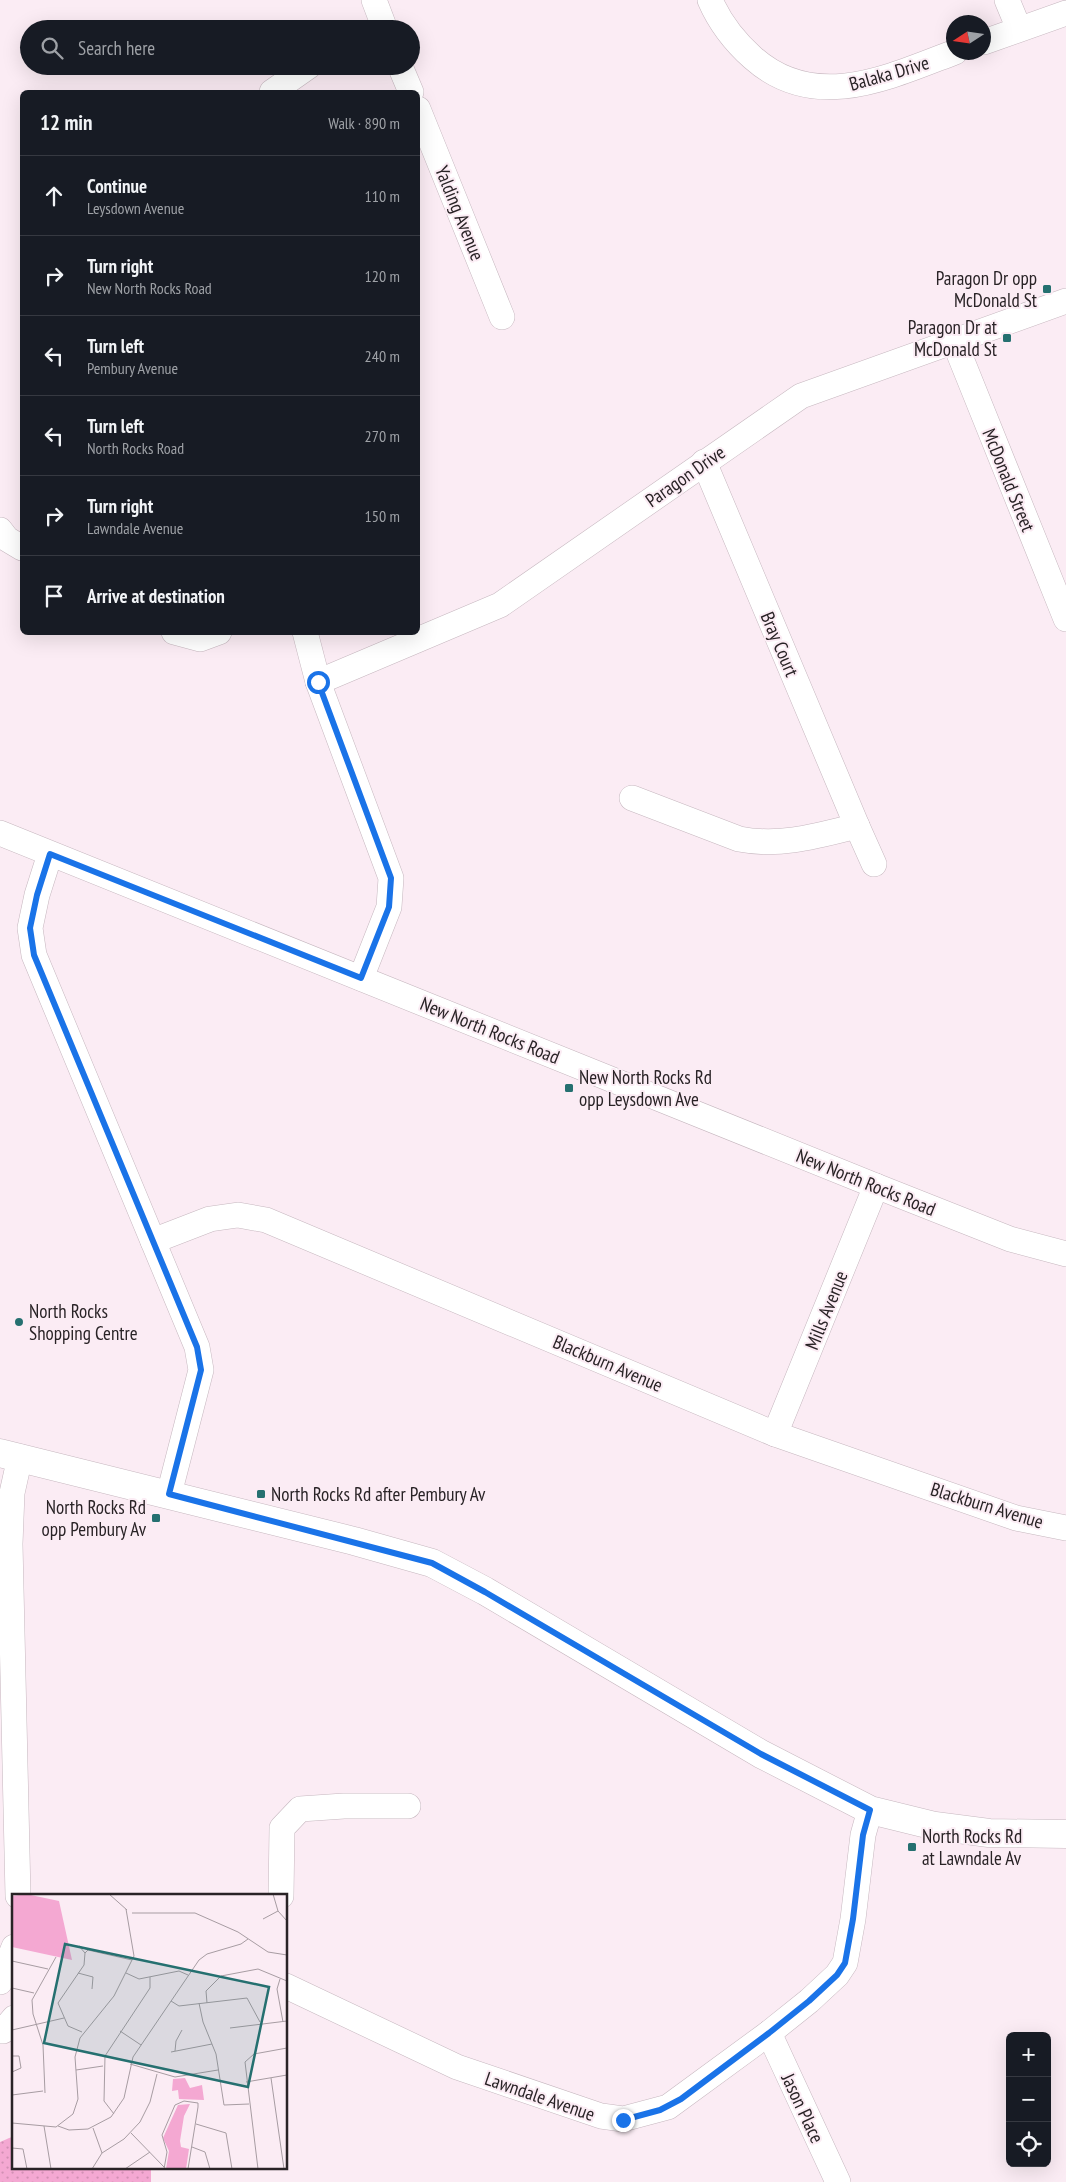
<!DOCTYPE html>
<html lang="en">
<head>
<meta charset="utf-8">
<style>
  :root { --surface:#171b24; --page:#242831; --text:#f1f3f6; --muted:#9ea1a6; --line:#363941 }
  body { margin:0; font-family:"PT Sans Narrow",sans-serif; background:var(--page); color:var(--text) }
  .controls { position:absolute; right:15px; bottom:15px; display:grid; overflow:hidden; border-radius:8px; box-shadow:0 5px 20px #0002 }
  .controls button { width:45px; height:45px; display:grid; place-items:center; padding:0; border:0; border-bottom:1px solid var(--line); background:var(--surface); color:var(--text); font:25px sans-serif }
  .compass { position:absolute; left:946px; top:15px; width:45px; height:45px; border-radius:50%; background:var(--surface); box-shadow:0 5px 20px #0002; rotate:258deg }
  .stop { position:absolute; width:15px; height:15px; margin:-11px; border:4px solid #1a73e8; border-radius:50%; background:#fff }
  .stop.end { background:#1a73e8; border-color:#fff; box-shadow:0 1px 5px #0008 }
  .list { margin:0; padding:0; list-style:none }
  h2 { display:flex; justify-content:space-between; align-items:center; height:65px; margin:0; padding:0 20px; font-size:21px }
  h2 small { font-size:16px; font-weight:400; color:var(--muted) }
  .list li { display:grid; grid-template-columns:32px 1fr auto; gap:15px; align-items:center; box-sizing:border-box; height:80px; padding:0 20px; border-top:1px solid var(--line) }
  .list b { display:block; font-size:19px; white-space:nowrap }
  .list p { margin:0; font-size:16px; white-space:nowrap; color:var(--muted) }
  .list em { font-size:16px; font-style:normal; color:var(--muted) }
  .icon { flex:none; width:28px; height:28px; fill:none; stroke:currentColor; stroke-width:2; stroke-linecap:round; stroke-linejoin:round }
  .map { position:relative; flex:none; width:1066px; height:2182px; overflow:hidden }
  .search { position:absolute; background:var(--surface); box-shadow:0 5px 20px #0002; left:20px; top:20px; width:400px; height:55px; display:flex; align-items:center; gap:12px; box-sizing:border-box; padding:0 18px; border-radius:28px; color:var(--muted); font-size:19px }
  .panel { position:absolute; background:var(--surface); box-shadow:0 5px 20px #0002; left:20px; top:90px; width:400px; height:545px; border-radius:8px }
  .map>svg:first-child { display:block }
  .park { fill:url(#park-dots) }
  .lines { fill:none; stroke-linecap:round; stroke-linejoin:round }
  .minor-casing { stroke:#c6b7bf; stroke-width:26 }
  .major-casing { stroke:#c6b7bf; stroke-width:29 }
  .minor { stroke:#fff; stroke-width:25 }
  .major { stroke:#fff; stroke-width:28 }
  .route { stroke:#1a73e8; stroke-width:6 }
  .poi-dot { fill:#257070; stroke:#fbecf4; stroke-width:2 }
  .labels { text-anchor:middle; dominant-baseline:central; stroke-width:4; stroke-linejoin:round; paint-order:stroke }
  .street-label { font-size:19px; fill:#292326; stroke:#fbecf4 }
  .poi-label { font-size:19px; fill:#292326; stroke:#fbecf4; text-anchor:start }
  .inset-road { fill:none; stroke:#a79ca2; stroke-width:1 }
  .view { fill:#257070; fill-opacity:0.15; stroke:#257070; stroke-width:2.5 }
  .inset-edge { fill:none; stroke:#292326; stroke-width:2.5 }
</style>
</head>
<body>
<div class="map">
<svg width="1066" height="2182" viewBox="0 0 1066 2182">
  <defs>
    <pattern id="park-dots" width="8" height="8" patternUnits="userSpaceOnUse" patternTransform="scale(1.25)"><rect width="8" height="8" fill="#f4a8d2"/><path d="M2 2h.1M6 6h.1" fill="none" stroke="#d190b4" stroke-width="1.8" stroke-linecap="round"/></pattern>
  </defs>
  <rect width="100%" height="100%" fill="#fbecf4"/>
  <path class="park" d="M 14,2136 L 14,2168 L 151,2168 L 151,2182 L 0,2182 L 0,2142 Z"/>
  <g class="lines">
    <defs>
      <g id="minor">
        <path d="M 374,0 L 385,29"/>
        <path d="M 710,0 C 720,23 735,42 753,58 C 815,113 889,77 955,52"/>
        <path d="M 1007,0 L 1019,29"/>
        <path d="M 984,42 L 1066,13"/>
        <path d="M 400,66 L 411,92"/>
        <path d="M 272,92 L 309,66"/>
        <path d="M 418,109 L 502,317"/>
        <path d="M 954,341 L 1066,619"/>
        <path d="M 704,462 L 857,826 L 874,864"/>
        <path d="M 0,530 L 7,539 L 22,548"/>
        <path d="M 174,632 L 200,639 L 219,632"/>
        <path d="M 305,632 L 318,682 L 391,878 L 389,907 L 361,978"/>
        <path d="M 318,682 L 500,605 L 801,396 L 1066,301"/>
        <path d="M 632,798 L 739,839 C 780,847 817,836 857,826"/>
        <path d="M 0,833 L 876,1186 L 1010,1239 L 1066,1254"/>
        <path d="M 50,854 L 37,895 L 30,928 L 34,955 L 197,1347 L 201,1370 L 169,1494"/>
        <path d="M 153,1241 L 210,1219 L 238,1215 L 266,1220 L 775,1434 L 1016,1518 L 1066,1528"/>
        <path d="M 775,1434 L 876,1186"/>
        <path d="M 18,1896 L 10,1544 L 12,1493 L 20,1457"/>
        <path d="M 281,1896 L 282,1828 L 300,1809 L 344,1806 L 408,1806"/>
        <path d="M 0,1982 L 14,1947"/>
        <path d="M 286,1986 L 457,2067 L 601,2116 L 623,2119 L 668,2107 L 769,2033 L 809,2001 L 837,1975 L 845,1963 L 853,1919 L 863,1835 L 870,1810"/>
        <path d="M 0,2031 L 3,2031 L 14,2018"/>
        <path d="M 769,2033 L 838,2182"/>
      </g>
      <path id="major" d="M 0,1453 L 354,1541 L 432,1563 L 485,1591 L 761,1754 L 870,1810 L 935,1826 L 989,1833 L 1066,1834"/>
    </defs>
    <use href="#minor" class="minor-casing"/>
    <use href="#major" class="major-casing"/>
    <use href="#minor" class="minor"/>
    <use href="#major" class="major"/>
  </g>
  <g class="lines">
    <path class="route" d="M 318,682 L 391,878 L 389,907 L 361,978 L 50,854 L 37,895 L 30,928 L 34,955 L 197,1347 L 201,1370 L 169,1494 L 432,1563 L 485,1592 L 761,1754 L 870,1810 L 863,1835 L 853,1919 L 845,1963 L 837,1975 L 809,2001 L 769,2033 L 681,2099 L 660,2110 L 623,2120"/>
  </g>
  <g class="poi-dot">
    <rect x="1042" y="284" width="10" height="10" rx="2.5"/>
    <rect x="1002" y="333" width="10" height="10" rx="2.5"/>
    <rect x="564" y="1083" width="10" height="10" rx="2.5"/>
    <circle cx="19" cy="1322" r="5"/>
    <rect x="256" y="1489" width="10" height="10" rx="2.5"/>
    <rect x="151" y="1513" width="10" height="10" rx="2.5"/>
    <rect x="907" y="1842" width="10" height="10" rx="2.5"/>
  </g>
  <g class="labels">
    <g class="street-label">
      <text transform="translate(889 73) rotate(-16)">Balaka Drive</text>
      <text transform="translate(460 213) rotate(68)">Yalding Avenue</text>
      <text transform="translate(685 476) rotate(-35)">Paragon Drive</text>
      <text transform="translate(1009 480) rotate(68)">McDonald Street</text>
      <text transform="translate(780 644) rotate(67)">Bray Court</text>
      <text transform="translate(490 1030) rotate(22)">New North Rocks Road</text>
      <text transform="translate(866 1182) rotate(22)">New North Rocks Road</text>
      <text transform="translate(826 1310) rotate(-68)">Mills Avenue</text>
      <text transform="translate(608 1363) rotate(23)">Blackburn Avenue</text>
      <text transform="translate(987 1505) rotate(17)">Blackburn Avenue</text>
      <text transform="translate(540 2096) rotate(19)">Lawndale Avenue</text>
      <text transform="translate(803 2108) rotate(65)">Jason Place</text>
    </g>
    <g class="poi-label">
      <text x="1037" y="278" text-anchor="end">Paragon Dr opp<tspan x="1037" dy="22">McDonald St</tspan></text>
      <text x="997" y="327" text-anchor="end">Paragon Dr at<tspan x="997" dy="22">McDonald St</tspan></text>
      <text x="579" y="1077">New North Rocks Rd<tspan x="579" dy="22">opp Leysdown Ave</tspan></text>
      <text x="29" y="1311">North Rocks<tspan x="29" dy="22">Shopping Centre</tspan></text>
      <text x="271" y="1494">North Rocks Rd after Pembury Av</text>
      <text x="146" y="1507" text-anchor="end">North Rocks Rd<tspan x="146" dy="22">opp Pembury Av</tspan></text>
      <text x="922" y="1836">North Rocks Rd<tspan x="922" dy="22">at Lawndale Av</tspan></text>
    </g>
  </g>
  <g transform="translate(12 1894)">
    <rect width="275" height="275" fill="#fbecf4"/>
    <path d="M 14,0 L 47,7 L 60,66 L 0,53 L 0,2 ZM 173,184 L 178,194 L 190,191 L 192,206 L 167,205 L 166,196 L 160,197 L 161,185 ZM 178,210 L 172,222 L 168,247 L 169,253 L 177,255 L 174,275 L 154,275 L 157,257 L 151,244 L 166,211 Z" fill="#f4a8d2"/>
    <path class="inset-road" d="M 97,0 L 115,16M 261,0 L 266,17 L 275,27M 120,19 L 183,19 L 226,38 L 256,58 L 275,61M 251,25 L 266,17M 73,59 L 67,52 L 76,56M 0,67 L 36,75M 66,79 L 81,83 L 80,95M 114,79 L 127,85 L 167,77 L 176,81M 268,85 L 265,95 L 271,128M 0,94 L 22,99M 159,107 L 167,112 L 235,104 L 248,128M 187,109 L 191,128 L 204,160 L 212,211 L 237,210M 195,109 L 194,97 L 209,82 L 246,75 L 275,87M 218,134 L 275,127M 0,136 L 52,124M 108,137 L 129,151M 70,138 L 56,132 L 46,109 L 72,71 L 73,59 L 76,56 L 120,66M 163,157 L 164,147 L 170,136M 159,158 L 200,150M 0,162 L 7,162 L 9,174 L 0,178M 118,170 L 163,183 L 206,176M 64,176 L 91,172M 259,184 L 272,275M 234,188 L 275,181M 33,199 L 31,151 L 21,120 L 20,106 L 44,63M 0,201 L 31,197M 102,220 L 92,207 L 93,162 L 138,94 L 138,83M 0,229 L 44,233 L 61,220 L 66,205 L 63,163 L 68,144 L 102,102 L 122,62 L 114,15M 184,230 L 214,239 L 220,275M 32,232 L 39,275M 46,232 L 57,236 L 76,235 L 99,223 L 112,204 L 121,163 L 187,66 L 195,60 L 229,50 L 236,45M 81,234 L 90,259M 119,239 L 152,273M 180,253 L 193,258 L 198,275M 0,254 L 11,255 L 15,275M 80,275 L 90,259 L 112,245 L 128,228 L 138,208 L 145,180M 113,275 L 138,258M 152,275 L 155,258 L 150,241 L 163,211 L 172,207 L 186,209 L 186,213 L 176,275M 246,275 L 233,168 L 242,160 L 275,154"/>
    <path class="view" d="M 53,50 L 257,93 L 236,193 L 32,149 Z"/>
    <rect width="275" height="275" class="inset-edge"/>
  </g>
</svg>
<div class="controls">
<button>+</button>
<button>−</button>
<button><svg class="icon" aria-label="locate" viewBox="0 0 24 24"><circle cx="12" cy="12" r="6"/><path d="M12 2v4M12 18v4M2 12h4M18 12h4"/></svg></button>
</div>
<svg class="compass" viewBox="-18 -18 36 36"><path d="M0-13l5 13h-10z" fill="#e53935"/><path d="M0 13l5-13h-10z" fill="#9ea1a6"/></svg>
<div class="stop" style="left:318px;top:682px"></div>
<div class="stop end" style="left:623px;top:2120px"></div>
<div class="search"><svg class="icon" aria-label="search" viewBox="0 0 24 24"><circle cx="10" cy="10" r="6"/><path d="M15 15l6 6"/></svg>Search here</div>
<section class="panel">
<h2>12 min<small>Walk · 890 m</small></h2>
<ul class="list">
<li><svg class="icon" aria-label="ahead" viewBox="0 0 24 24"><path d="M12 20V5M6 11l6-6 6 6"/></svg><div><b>Continue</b><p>Leysdown Avenue</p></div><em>110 m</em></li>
<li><svg class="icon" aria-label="right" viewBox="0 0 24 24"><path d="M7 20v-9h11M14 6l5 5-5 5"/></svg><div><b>Turn right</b><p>New North Rocks Road</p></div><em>120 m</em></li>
<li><svg class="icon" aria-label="left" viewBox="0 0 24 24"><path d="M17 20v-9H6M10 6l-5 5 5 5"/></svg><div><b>Turn left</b><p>Pembury Avenue</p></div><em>240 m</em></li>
<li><svg class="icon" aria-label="left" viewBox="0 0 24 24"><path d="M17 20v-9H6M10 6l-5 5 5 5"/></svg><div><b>Turn left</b><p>North Rocks Road</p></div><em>270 m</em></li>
<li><svg class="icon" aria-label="right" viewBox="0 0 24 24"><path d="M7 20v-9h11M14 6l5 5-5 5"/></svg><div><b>Turn right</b><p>Lawndale Avenue</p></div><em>150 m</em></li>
<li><svg class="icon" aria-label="arrive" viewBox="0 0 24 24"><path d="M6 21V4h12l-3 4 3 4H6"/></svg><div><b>Arrive at destination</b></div></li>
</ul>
</section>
</div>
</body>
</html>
